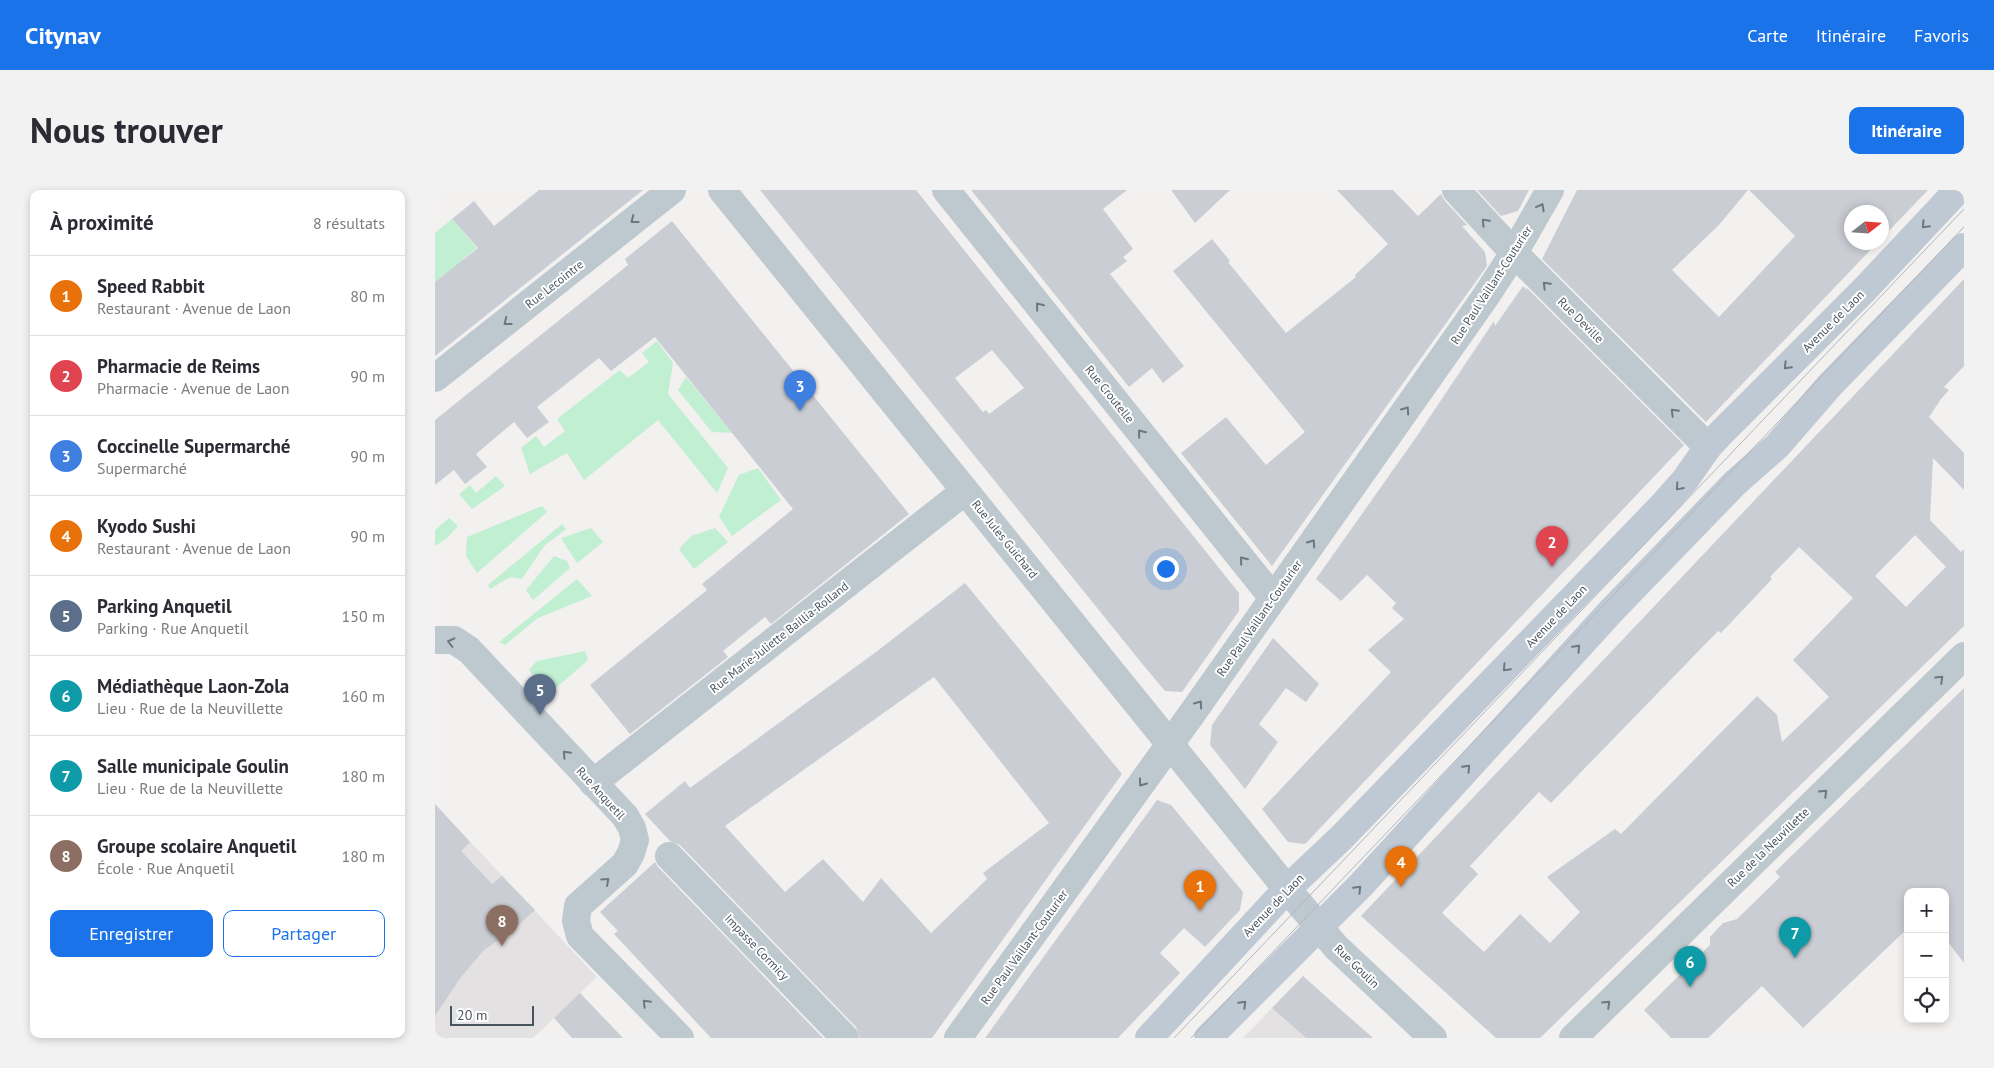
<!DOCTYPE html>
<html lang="fr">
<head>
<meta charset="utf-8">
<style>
  :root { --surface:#fff; --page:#f2f2f3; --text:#2b2b33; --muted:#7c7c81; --line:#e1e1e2; --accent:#1a73e8 }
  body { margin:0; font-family:"PT Sans",sans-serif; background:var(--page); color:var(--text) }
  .controls { position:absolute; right:15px; bottom:15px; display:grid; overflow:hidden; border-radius:10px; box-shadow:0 2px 8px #0003 }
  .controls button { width:45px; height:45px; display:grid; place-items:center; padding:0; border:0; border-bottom:1px solid var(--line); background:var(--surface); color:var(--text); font:25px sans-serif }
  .compass { position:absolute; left:1409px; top:15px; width:45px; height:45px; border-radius:50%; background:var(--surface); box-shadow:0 2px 8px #0003; rotate:73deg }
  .scale { position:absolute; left:15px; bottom:12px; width:84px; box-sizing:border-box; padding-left:5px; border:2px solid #48545e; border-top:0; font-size:14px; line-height:18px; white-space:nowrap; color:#48545e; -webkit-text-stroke:4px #fff; paint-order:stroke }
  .you { position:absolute; left:730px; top:378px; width:18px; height:18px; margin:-12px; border:4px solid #fff; border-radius:50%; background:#1a73e8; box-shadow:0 0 0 8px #1a73e833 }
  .badge { display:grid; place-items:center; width:32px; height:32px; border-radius:50%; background:var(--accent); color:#fff; font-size:16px; font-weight:700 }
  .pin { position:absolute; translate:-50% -41px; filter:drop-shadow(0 1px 2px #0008) }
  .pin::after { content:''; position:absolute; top:26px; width:18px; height:15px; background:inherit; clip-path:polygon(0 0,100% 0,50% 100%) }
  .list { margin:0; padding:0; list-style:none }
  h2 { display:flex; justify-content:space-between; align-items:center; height:65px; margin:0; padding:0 20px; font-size:21px }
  h2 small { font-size:16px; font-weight:400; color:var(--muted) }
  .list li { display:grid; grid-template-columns:32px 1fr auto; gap:15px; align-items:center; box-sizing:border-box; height:80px; padding:0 20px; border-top:1px solid var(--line) }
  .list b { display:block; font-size:19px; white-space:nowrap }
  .list p { margin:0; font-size:16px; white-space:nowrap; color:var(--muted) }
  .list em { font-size:16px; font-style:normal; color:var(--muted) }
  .actions { display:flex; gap:10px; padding:15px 20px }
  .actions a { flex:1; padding:11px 0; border:1px solid var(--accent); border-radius:10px; text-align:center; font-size:18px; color:var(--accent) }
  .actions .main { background:var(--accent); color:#fff }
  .icon { flex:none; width:28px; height:28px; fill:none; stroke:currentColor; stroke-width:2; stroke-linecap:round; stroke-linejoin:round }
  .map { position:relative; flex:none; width:1529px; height:848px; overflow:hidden; border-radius:10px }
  header { display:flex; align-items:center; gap:30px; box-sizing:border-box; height:70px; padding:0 25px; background:var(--accent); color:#fff }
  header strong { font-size:24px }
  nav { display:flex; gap:28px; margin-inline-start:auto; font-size:18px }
  .intro { display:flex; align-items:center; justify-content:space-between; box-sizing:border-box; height:120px; padding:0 30px }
  h1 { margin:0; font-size:35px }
  .button { padding:12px 22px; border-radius:10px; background:var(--accent); color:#fff; font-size:18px; font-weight:700 }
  main { display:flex; gap:30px; padding:0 30px }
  aside { flex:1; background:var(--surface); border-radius:10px; box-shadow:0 2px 8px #0003 }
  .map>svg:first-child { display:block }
  .education { fill:#e4e1e3 }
  .green { fill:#c0efd2 }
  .building { fill:#cacdd3; fill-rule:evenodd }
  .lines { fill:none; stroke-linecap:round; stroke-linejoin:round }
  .street { stroke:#bec8cf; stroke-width:28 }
  .secondary { stroke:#bec9d4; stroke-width:28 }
  .tram { stroke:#b3b6bb; stroke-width:1 }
  .oneway { stroke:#6b7780 }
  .oneway2 { stroke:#6b7781 }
  .labels { text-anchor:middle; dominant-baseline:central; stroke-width:4; stroke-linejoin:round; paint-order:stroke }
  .street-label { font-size:12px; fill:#48545e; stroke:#fff }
</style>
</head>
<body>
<header>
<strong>Citynav</strong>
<nav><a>Carte</a><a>Itinéraire</a><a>Favoris</a></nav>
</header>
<div class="intro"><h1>Nous trouver</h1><a class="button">Itinéraire</a></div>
<main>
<aside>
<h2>À proximité<small>8 résultats</small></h2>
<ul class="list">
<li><span class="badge" style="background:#e8710a">1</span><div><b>Speed Rabbit</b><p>Restaurant · Avenue de Laon</p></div><em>80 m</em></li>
<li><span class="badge" style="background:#e0444e">2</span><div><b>Pharmacie de Reims</b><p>Pharmacie · Avenue de Laon</p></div><em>90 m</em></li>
<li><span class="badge" style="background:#3f7fe0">3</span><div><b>Coccinelle Supermarché</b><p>Supermarché</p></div><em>90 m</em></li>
<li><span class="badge" style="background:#e8710a">4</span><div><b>Kyodo Sushi</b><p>Restaurant · Avenue de Laon</p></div><em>90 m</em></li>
<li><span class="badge" style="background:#5c6f8a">5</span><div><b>Parking Anquetil</b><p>Parking · Rue Anquetil</p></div><em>150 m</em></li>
<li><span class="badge" style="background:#0f9aa8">6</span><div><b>Médiathèque Laon-Zola</b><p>Lieu · Rue de la Neuvillette</p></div><em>160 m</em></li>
<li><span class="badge" style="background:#0f9aa8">7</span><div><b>Salle municipale Goulin</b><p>Lieu · Rue de la Neuvillette</p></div><em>180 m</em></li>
<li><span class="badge" style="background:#8d6e63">8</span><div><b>Groupe scolaire Anquetil</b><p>École · Rue Anquetil</p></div><em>180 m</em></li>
</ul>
<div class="actions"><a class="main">Enregistrer</a><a>Partager</a></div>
</aside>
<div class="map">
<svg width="1529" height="848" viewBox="0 0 1529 848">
  <rect width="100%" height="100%" fill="#f3f0f0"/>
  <g class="education">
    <path d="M 0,614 L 162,787 L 98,848 L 0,848 Z"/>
    <path d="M 837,818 L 871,848 L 808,848 Z"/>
  </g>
  <g class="green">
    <path d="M 17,29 L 42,58 L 28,69 L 35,77 L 17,92 L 10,84 L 0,92 L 0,43 Z"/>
    <path d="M 222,151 L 238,173 L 233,204 L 293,278 L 282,303 L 223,230 L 149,290 L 132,263 L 95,284 L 86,258 L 101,246 L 109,257 L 130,241 L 122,229 L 185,180 L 193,188 L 214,172 L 207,163 Z"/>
    <path d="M 251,187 L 297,243 L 277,242 L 243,200 Z"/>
    <path d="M 323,278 L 346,310 L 297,346 L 284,327 L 304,285 Z"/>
    <path d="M 61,286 L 70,296 L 37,319 L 24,304 L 35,295 L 41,303 Z"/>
    <path d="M 107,316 L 112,322 L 42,383 L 31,366 L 32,347 Z"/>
    <path d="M 14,328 L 23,336 L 11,349 L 0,356 L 0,340 Z"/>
    <path d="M 127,334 L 131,339 L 109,356 L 87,389 L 75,387 L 55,399 L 53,395 Z"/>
    <path d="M 156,338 L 168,352 L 142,373 L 126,348 Z"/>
    <path d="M 280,338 L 293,352 L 259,379 L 244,359 L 256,346 Z"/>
    <path d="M 119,366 L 132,371 L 135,378 L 98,410 L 91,400 Z"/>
    <path d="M 142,389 L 157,406 L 103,428 L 70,455 L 64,452 Z"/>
    <path d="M 150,461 L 153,470 L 114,504 L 94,480 L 102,471 Z"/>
  </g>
  <g class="building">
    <path d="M 104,0 L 208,0 L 0,166 L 0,92 L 43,58 L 17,29 L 39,11 L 59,36 Z"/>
    <path d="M 325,0 L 481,0 L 804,403 L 804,421 L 747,502 L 730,501 L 709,476 ZM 557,160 L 589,198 L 554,224 L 551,220 L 548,222 L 520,188 Z"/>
    <path d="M 536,0 L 692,0 L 668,19 L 698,59 L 688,67 L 692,71 L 675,84 L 749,176 L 728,193 L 717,178 L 694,197 Z"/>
    <path d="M 736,0 L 795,0 L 760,33 Z"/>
    <path d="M 902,0 L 958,0 L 983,26 L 1006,4 L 1010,11 L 1032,35 L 1027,36 L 1050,62 L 1052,76 L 837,376 L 746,263 L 791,227 L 831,275 L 870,242 L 738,81 L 777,49 L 795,71 L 793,72 L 851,143 L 921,87 L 920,85 L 953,54 Z"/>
    <path d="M 1042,0 L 1094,0 L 1083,21 L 1066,26 Z"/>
    <path d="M 1142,0 L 1313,0 L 1284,35 L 1237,80 L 1284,127 L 1360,46 L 1314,0 L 1493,0 L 1446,49 L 1446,22 L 1416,22 L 1416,52 L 1443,52 L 1271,232 L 1107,69 Z"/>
    <path d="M 237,31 L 474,324 L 336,434 L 330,427 L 288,461 L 293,467 L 195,544 L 155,495 L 272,400 L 267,394 L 358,319 L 220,147 L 176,181 L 164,168 L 102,217 L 114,232 L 92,248 L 79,232 L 41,264 L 52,277 L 30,294 L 19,280 L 0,295 L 0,230 L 193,75 L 190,69 Z"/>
    <path d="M 1529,89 L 1529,176 L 1509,197 L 1514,200 L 1506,209 L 1494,227 L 1529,263 L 1529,300 L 1498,268 L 1495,330 L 1526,362 L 1529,359 L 1529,436 L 1105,848 L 1061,848 L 926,726 ZM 1480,345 L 1511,377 L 1471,417 L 1440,386 ZM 1364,357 L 1418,408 L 1358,470 L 1394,507 L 1347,552 L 1342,525 L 1322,506 L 1186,644 L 1180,639 L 1112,687 L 1145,722 L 1115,753 L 1085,724 L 1049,762 L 1007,723 L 1043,684 L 1035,676 L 1104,602 L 1116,613 L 1283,441 L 1286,443 L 1337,389 L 1335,387 Z"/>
    <path d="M 1088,96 L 1092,100 L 1092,98 L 1249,255 L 870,654 L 853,652 L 827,619 L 956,482 L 933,460 L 969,429 L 957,418 L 961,413 L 932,385 L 906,411 L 881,389 L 982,246 L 1059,131 L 1060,136 Z"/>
    <path d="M 530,393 L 687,584 L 497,848 L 425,848 L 421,837 L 245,655 L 235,651 L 210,624 L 250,591 L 255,598 L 441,462 ZM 499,487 L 614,633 L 548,683 L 552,689 L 496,743 L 446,688 L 428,712 L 388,669 L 350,702 L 290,636 Z"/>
    <path d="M 838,448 L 884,494 L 871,512 L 851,498 L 824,534 L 843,552 L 810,599 L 775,555 L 777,535 Z"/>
    <path d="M 1529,498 L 1529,773 L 1510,748 L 1510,702 L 1475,702 L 1473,698 L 1473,738 L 1368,838 L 1327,796 L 1273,848 L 1236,848 L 1209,820 L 1275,755 L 1275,747 L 1288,733 L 1302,729 L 1345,687 L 1340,682 Z"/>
    <path d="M 722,610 L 736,615 L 808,702 L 805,720 L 770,757 L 749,738 L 725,763 L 745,783 L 683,848 L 550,848 Z"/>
    <path d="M 0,614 L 35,652 L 26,661 L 57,694 L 67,686 L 100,720 L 69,748 L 68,747 L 49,760 L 26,787 L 0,826 Z"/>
    <path d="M 220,672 L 223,677 L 388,848 L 276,848 L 179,744 L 183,741 L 165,722 Z"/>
    <path d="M 868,786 L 905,819 L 938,848 L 871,848 L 837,818 Z"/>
    <path d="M 145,803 L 188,848 L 137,848 L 119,828 Z"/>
  </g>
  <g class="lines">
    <g class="street">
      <path d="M 287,0 L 852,699 L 901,757 L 998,848"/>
      <path d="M 511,0 L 838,408"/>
      <path d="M 1021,0 L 1079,63 L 1273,257"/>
      <path d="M 0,188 L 237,0"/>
      <path d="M 0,450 L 19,450 L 34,460 L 190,626 L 197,638 L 200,650 L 196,663 L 190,674 L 143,716 L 141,731 L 145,746 L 245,848"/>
      <path d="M 158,593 L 530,301"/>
      <path d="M 234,666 L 410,848"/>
      <path d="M 523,848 L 756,525 L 1049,109 L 1079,63 L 1115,0"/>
      <path d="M 1138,848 L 1529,466"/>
    </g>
    <g class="secondary">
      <path d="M 714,848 L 852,699 L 906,648 L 1226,317 L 1250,290 L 1273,257 L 1286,243 L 1430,99 L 1523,0"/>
      <path d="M 773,848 L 926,695 L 1178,419 L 1300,293 L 1342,256 L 1394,196 L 1529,57"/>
    </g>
    <g class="tram">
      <path d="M 739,848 L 1529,19"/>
      <path d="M 756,848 L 1529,37"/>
    </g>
  </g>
  <defs><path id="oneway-chevron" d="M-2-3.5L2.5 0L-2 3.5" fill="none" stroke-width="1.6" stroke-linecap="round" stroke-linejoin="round" transform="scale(1.25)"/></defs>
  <g class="oneway">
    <use href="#oneway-chevron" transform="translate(1106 17) rotate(-61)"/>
    <use href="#oneway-chevron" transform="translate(199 30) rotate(142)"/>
    <use href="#oneway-chevron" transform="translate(1050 32) rotate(-133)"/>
    <use href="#oneway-chevron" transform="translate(1111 95) rotate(-135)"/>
    <use href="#oneway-chevron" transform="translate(604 116) rotate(-129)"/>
    <use href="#oneway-chevron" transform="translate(72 132) rotate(142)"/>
    <use href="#oneway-chevron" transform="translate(971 220) rotate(-55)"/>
    <use href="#oneway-chevron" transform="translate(1239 222) rotate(-135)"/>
    <use href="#oneway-chevron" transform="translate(706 243) rotate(-129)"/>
    <use href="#oneway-chevron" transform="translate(877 353) rotate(-55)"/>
    <use href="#oneway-chevron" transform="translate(808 370) rotate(-129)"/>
    <use href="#oneway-chevron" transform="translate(16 452) rotate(-166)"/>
    <use href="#oneway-chevron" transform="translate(1505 489) rotate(-44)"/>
    <use href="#oneway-chevron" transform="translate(764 514) rotate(-55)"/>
    <use href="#oneway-chevron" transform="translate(131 564) rotate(-133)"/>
    <use href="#oneway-chevron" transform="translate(707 593) rotate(126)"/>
    <use href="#oneway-chevron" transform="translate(1389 603) rotate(-44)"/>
    <use href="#oneway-chevron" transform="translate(171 691) rotate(-42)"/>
    <use href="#oneway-chevron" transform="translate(211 813) rotate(-134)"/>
    <use href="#oneway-chevron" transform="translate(1172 814) rotate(-44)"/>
  </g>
  <g class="oneway2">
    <use href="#oneway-chevron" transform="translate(1490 35) rotate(133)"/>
    <use href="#oneway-chevron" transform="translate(1352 176) rotate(135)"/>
    <use href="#oneway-chevron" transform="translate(1244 297) rotate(131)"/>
    <use href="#oneway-chevron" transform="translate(1142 458) rotate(-47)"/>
    <use href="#oneway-chevron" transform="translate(1071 478) rotate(134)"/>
    <use href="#oneway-chevron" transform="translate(1032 578) rotate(-47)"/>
    <use href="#oneway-chevron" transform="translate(923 699) rotate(-46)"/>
    <use href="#oneway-chevron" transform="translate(808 814) rotate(-45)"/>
  </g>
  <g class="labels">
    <g class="street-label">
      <text transform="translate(119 94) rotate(-38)">Rue Lecointre</text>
      <text transform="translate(1056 95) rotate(-57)">Rue Paul Vaillant-Couturier</text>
      <text transform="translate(1146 130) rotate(45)">Rue Deville</text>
      <text transform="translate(1398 131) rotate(-45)">Avenue de Laon</text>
      <text transform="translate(675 204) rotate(51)">Rue Croutelle</text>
      <text transform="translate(570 349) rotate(51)">Rue Jules Guichard</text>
      <text transform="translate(1121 426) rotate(-46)">Avenue de Laon</text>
      <text transform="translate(824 428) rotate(-55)">Rue Paul Vaillant-Couturier</text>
      <text transform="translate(344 447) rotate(-38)">Rue Marie-Juliette Baillia-Rolland</text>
      <text transform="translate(166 603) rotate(48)">Rue Anquetil</text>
      <text transform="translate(1333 657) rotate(-44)">Rue de la Neuvillette</text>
      <text transform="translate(838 715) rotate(-46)">Avenue de Laon</text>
      <text transform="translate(322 757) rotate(46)">Impasse Cormicy</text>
      <text transform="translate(589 757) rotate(-54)">Rue Paul Vaillant-Couturier</text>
      <text transform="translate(922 776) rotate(44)">Rue Goulin</text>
    </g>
  </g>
</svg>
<div class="controls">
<button>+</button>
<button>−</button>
<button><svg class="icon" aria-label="locate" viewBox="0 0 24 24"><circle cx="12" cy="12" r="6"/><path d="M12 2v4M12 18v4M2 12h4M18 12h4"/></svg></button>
</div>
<svg class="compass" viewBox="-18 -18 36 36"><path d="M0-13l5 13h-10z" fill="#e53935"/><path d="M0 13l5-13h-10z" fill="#7c7c81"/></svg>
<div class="scale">20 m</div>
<div class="you"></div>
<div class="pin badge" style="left:765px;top:721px;background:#e8710a">1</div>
<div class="pin badge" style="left:1117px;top:377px;background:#e0444e">2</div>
<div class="pin badge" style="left:365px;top:221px;background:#3f7fe0">3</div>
<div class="pin badge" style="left:966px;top:697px;background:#e8710a">4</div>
<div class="pin badge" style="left:105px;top:525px;background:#5c6f8a">5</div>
<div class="pin badge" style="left:1255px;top:797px;background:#0f9aa8">6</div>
<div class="pin badge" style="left:1360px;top:768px;background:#0f9aa8">7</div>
<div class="pin badge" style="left:67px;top:756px;background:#8d6e63">8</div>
</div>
</main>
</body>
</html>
